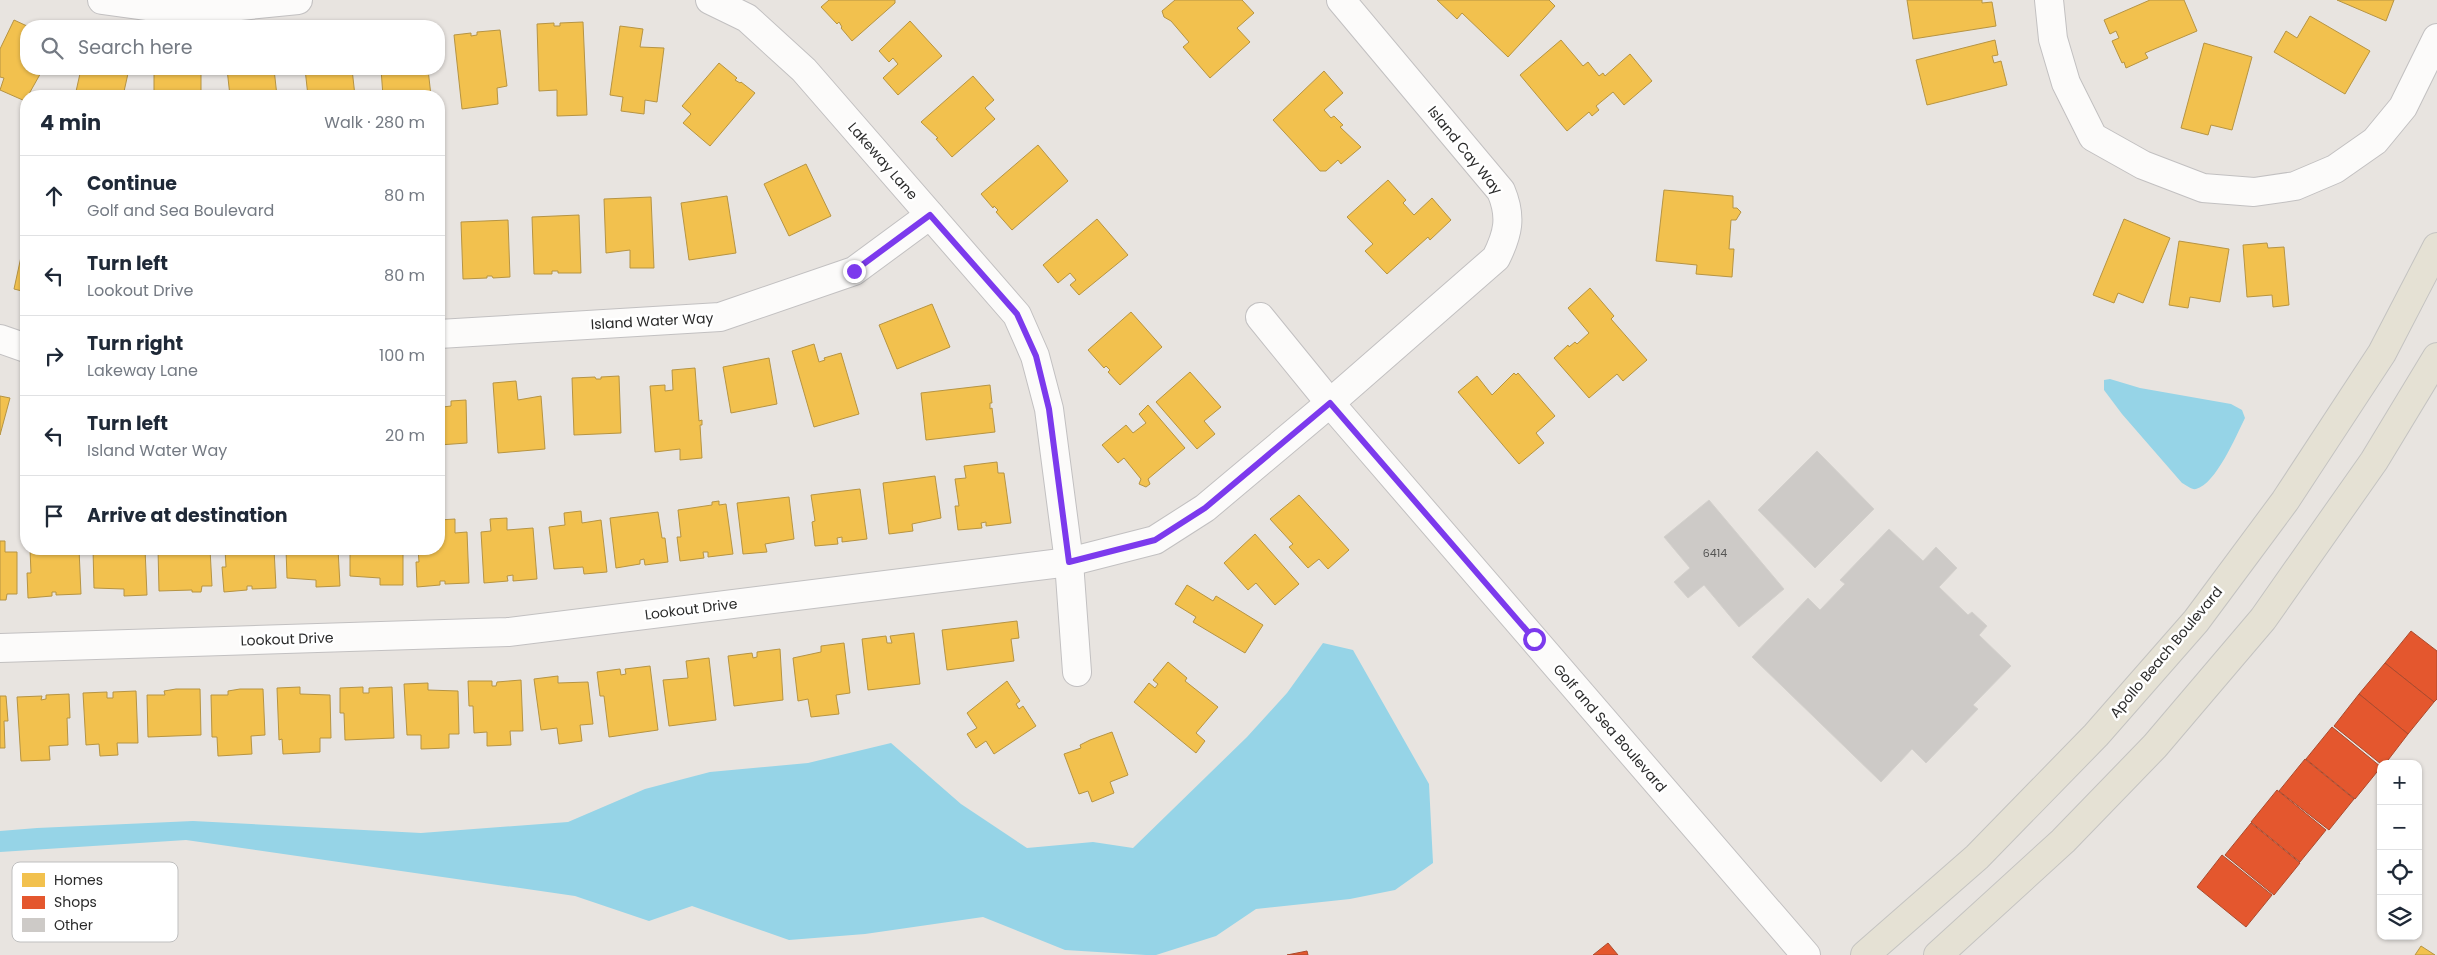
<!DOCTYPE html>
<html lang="en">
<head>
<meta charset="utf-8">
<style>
  :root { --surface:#fff; --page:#f6f6f7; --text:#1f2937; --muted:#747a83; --line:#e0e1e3 }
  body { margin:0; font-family:Poppins,sans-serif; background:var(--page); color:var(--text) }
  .controls { position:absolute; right:15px; bottom:15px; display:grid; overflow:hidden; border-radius:10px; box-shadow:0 1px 4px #0004 }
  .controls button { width:45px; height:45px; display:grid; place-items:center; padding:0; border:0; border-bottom:1px solid var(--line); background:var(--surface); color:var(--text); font:25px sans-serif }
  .stop { position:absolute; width:15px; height:15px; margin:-11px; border:4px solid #7c3aed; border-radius:50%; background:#fff }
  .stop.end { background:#7c3aed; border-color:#fff; box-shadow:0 1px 5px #0008 }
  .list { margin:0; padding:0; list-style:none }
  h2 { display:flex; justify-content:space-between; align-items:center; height:65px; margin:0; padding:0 20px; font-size:21px }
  h2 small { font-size:16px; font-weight:400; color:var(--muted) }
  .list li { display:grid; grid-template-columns:32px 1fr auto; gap:15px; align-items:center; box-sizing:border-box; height:80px; padding:0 20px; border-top:1px solid var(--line) }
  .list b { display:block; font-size:19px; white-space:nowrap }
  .list p { margin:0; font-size:16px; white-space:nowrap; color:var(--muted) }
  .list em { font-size:16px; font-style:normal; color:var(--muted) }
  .icon { flex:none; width:28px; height:28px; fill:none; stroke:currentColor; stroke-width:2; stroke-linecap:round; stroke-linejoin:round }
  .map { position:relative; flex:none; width:2437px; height:955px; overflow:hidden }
  .search { position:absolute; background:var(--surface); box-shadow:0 1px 4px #0004; left:20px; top:20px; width:425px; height:55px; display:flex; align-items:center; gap:12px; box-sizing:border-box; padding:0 18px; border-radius:20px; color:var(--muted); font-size:19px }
  .panel { position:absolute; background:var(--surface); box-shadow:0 1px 4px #0004; left:20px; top:90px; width:425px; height:465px; border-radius:20px }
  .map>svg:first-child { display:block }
  .water { fill:#96d4e7 }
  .homes { fill:#f2c14e; stroke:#b69443 }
  .shops { fill:#e4572e; stroke:#ac4a2d }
  .building { fill:#cdcac7; stroke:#d3d0cc }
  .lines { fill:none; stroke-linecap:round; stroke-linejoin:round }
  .minor-casing { stroke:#c2c0c1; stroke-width:30 }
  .major-casing { stroke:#c4c3c1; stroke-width:30 }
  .minor { stroke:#fcfbfa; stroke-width:28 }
  .major { stroke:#e5e1d4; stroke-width:28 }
  .route { stroke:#7c3aed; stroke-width:6 }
  .labels { text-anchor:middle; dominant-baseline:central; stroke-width:5; stroke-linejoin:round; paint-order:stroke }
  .number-label { font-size:11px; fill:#545453 }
  .street-label { font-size:14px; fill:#2a2a2a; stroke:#fff }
  .key { fill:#fff; stroke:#bfbfbf; stroke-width:1 }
  .key-label { font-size:14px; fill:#2a2a2a }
</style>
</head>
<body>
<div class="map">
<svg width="2437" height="955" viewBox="0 0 2437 955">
  <rect width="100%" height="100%" fill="#e8e4e0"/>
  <g class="water">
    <path d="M 2110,379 L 2140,388 L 2231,404 L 2242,410 L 2245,418 C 2236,436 2216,484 2196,489 C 2192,490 2186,485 2182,483 L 2122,414 L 2104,390 L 2104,380 Z"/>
    <path d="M 1323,643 L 1353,650 L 1429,784 L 1433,863 L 1395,890 L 1350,899 L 1256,909 L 1216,936 L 1156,955 L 1146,955 L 1065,950 L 983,917 L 865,934 L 789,940 L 692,906 L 649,921 L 575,896 L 186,840 L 0,852 L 0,831 L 37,828 L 193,821 L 421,833 L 568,822 L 645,789 L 710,772 L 808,763 L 891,743 L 961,804 L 1027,848 L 1093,842 L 1133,848 L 1247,737 L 1287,693 Z"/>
  </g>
  <g class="homes">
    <path d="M 829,0 L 895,0 L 895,3 L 852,41 L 841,28 L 842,27 L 839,22 L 837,24 L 821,7 Z"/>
    <path d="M 1175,0 L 1242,0 L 1254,13 L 1237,28 L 1250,42 L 1210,78 L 1183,47 L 1189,42 L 1171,21 L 1164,17 L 1162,11 Z"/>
    <path d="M 1437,0 L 1549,0 L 1555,6 L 1508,57 L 1462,13 L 1457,19 Z"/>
    <path d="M 1907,0 L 1982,0 L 1982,3 L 1992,2 L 1996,26 L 1913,39 Z"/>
    <path d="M 2150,0 L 2184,0 L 2197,31 L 2145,53 L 2148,58 L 2126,68 L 2124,62 L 2122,63 L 2112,41 L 2119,38 L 2116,31 L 2110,34 L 2104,20 Z"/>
    <path d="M 2337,0 L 2394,0 L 2386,21 Z"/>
    <path d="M 2310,16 L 2370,51 L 2345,94 L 2274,52 L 2286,31 L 2297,38 Z"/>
    <path d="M 14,20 L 27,26 L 26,69 L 43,69 L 25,101 L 0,90 L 4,78 L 0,77 L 0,49 Z"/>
    <path d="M 910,21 L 942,56 L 898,95 L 883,78 L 898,64 L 893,58 L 889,62 L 879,51 Z"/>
    <path d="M 583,22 L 587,115 L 557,116 L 557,90 L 539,91 L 537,24 L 554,23 L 554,26 L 560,26 L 560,23 Z"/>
    <path d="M 620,26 L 643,29 L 640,47 L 664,48 L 657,102 L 645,100 L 644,114 L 621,111 L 623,97 L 610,95 Z"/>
    <path d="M 500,30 L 507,86 L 497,88 L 498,104 L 462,109 L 454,35 L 471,33 L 471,36 L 477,35 L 477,32 Z"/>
    <path d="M 1561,40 L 1583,66 L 1588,62 L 1599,76 L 1603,73 L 1605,76 L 1630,54 L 1652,81 L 1624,105 L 1613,92 L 1596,106 L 1599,110 L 1592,116 L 1589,112 L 1567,131 L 1520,75 Z"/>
    <path d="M 1995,40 L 1998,55 L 1992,56 L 1994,63 L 2001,61 L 2007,85 L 1927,105 L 1916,60 Z"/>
    <path d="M 2204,43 L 2252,57 L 2232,130 L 2211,125 L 2208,135 L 2181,128 Z"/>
    <path d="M 719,63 L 737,78 L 735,80 L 740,83 L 741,82 L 755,93 L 710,146 L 683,123 L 691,114 L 682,106 Z"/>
    <path d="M 81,69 L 129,69 L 123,96 L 75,96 Z"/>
    <rect x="154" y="69" width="47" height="27"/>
    <path d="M 227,69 L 274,69 L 277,96 L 230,96 Z"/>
    <path d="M 305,69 L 352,69 L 355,96 L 308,96 Z"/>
    <path d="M 381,69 L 428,69 L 431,96 L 383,96 Z"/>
    <path d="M 1324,71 L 1343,93 L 1324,110 L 1331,118 L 1334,116 L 1343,125 L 1340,127 L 1361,147 L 1341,164 L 1338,160 L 1326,171 L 1320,171 L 1273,120 Z"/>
    <path d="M 973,76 L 994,100 L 985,108 L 995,119 L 952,157 L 936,139 L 938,138 L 921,122 Z"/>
    <path d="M 1038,145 L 1068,181 L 1012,230 L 996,212 L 998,210 L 994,206 L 993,208 L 981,194 Z"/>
    <path d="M 806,164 L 831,216 L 789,236 L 764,184 Z"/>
    <path d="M 1388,180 L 1406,200 L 1403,203 L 1414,215 L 1432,198 L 1451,220 L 1430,240 L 1428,237 L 1387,274 L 1365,251 L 1373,244 L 1347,217 Z"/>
    <path d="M 1664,190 L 1733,196 L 1733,208 L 1737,208 L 1741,212 L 1736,220 L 1731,220 L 1729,249 L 1734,249 L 1732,277 L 1696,274 L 1697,265 L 1656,261 Z"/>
    <path d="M 727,196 L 736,253 L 689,260 L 681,203 Z"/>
    <path d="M 651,197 L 654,268 L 630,268 L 630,250 L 606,253 L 604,199 Z"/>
    <path d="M 579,215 L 581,273 L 558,273 L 558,271 L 552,271 L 552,274 L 534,274 L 532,217 Z"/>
    <path d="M 1097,219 L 1128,255 L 1079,295 L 1070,285 L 1076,280 L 1070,273 L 1058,283 L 1043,265 Z"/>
    <path d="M 2124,219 L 2170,238 L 2143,303 L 2118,293 L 2114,303 L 2093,295 Z"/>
    <path d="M 508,220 L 510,277 L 493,278 L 492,276 L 487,276 L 487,278 L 463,279 L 461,222 Z"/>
    <path d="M 26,234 L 26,292 L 14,289 Z"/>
    <path d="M 2179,241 L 2229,249 L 2220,302 L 2190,297 L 2188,308 L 2169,305 Z"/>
    <path d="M 2267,243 L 2268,248 L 2284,247 L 2289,305 L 2273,307 L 2272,295 L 2247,297 L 2243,245 Z"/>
    <path d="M 1590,288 L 1614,316 L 1611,319 L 1647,360 L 1623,381 L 1617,374 L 1589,398 L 1554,358 L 1568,345 L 1569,347 L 1575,342 L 1577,344 L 1589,333 L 1568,308 Z"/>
    <path d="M 932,304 L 950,347 L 897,369 L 879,325 Z"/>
    <path d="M 1131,312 L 1162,347 L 1120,385 L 1108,372 L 1110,370 L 1106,366 L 1104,368 L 1088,350 Z"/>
    <path d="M 814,344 L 819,362 L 825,360 L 824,358 L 841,353 L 859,414 L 814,427 L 792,351 Z"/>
    <path d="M 769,358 L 777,404 L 731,413 L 723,367 Z"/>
    <path d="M 695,368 L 699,421 L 702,420 L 702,425 L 700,425 L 702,458 L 680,460 L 680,449 L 655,452 L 650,386 L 665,385 L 665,391 L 673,390 L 672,370 Z"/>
    <path d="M 1190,372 L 1221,407 L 1204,421 L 1215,434 L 1197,449 L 1156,402 Z"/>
    <path d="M 1514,373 L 1516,375 L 1518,373 L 1555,416 L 1536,433 L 1544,443 L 1519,464 L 1458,392 L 1477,376 L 1492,395 Z"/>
    <path d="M 619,376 L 621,433 L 574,435 L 572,378 L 595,377 L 596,379 L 601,379 L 601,377 Z"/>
    <path d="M 516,381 L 518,400 L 541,396 L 545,449 L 498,453 L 493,383 Z"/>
    <path d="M 990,385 L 992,403 L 990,403 L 990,409 L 992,408 L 995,432 L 926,440 L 921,393 Z"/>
    <path d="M 439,387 L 442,387 L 443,407 L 451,406 L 451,401 L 466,400 L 467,443 L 439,445 Z"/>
    <path d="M 0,396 L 10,398 L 0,435 Z"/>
    <path d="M 1148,405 L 1185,448 L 1148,479 L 1150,484 L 1146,487 L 1139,484 L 1141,479 L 1124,458 L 1118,463 L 1102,445 L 1126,425 L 1133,433 L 1146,423 L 1139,414 Z"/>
    <path d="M 997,462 L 998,473 L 1004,473 L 1011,523 L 986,526 L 986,522 L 981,523 L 982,528 L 958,530 L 955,506 L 959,506 L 955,479 L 966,478 L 964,466 Z"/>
    <path d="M 935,476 L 941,518 L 912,524 L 913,531 L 889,534 L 883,483 Z"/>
    <path d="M 860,489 L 867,539 L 842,542 L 842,537 L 837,538 L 838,544 L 815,546 L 812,522 L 815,521 L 811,495 Z"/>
    <path d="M 1299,495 L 1349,550 L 1328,569 L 1319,559 L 1308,568 L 1289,547 L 1293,544 L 1270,519 Z"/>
    <path d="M 789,497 L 794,539 L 765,544 L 767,552 L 743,554 L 737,503 Z"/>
    <path d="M 719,501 L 719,505 L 726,504 L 733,554 L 708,557 L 708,552 L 703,552 L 704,558 L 680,561 L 677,537 L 681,537 L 678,510 L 712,505 L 712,502 Z"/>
    <path d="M 581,511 L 582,523 L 601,520 L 607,572 L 584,574 L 583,567 L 554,569 L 549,527 L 565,525 L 564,513 Z"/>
    <path d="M 658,512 L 662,538 L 665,538 L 668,562 L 645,565 L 644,559 L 640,560 L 640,564 L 616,568 L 610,518 Z"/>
    <path d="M 507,518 L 507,530 L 533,528 L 537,579 L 513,581 L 513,575 L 507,576 L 508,581 L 484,583 L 481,532 L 491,531 L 490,519 Z"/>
    <path d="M 455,519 L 455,533 L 467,532 L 469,583 L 445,584 L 445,581 L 440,581 L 440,585 L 417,587 L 416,562 L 419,562 L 418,549 L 439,549 L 439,520 Z"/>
    <path d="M 1255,534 L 1299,584 L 1275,605 L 1256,583 L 1248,590 L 1224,563 Z"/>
    <path d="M 0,541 L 5,541 L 5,552 L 17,552 L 17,594 L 7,594 L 6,600 L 0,600 Z"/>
    <path d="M 30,549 L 79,549 L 81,594 L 56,595 L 56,592 L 52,592 L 52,596 L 28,598 L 27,573 L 31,573 Z"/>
    <path d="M 93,549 L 145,549 L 147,595 L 124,596 L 124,589 L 94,588 Z"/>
    <path d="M 158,549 L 210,549 L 212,586 L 202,586 L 201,592 L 192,592 L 192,590 L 159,591 Z"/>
    <path d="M 225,549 L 274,549 L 276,588 L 252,589 L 252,586 L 247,586 L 247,590 L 224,592 L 222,567 L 226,567 Z"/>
    <path d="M 286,549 L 338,549 L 340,586 L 316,587 L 316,580 L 287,578 Z"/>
    <path d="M 350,549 L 403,549 L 403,585 L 380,585 L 380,578 L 350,576 Z"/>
    <path d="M 1187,585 L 1213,601 L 1216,596 L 1263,625 L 1245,653 L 1193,622 L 1196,617 L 1175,604 Z"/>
    <path d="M 1017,621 L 1019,638 L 1011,639 L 1014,661 L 947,670 L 942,630 Z"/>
    <path d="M 914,633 L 920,684 L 868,690 L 862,639 L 886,636 L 887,643 L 892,643 L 890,636 Z"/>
    <path d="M 844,643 L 850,693 L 836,695 L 839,714 L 811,717 L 808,699 L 798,701 L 793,658 L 821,652 L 821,646 Z"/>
    <path d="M 780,649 L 783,700 L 734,706 L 728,656 L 752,653 L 753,658 L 757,657 L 757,652 Z"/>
    <path d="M 709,658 L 716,720 L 669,726 L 663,680 L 688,678 L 686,661 Z"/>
    <path d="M 1168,662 L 1187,678 L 1185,681 L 1218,707 L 1196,733 L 1205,741 L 1196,753 L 1134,702 L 1149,683 L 1155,688 L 1158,684 L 1153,680 Z"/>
    <path d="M 650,666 L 658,730 L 609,737 L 604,696 L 600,696 L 597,672 L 620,669 L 621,675 L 626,674 L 625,669 Z"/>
    <path d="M 558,676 L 558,683 L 588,682 L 593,724 L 580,725 L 582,741 L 559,744 L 557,728 L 541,730 L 534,679 Z"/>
    <path d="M 521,680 L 523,731 L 510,731 L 511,745 L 487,746 L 487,732 L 474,733 L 473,706 L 469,706 L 468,681 L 492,681 L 492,686 L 496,686 L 497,682 Z"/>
    <path d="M 1007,681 L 1020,701 L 1016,704 L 1019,709 L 1023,706 L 1036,726 L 994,754 L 986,741 L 976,748 L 967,734 L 977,728 L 967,713 Z"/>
    <path d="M 428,683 L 428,690 L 458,691 L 459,734 L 449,734 L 449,748 L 421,749 L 421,735 L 407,735 L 404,684 Z"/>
    <path d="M 300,687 L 300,694 L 330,695 L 331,738 L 320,738 L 320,752 L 283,754 L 282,739 L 279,740 L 277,688 Z"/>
    <path d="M 363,687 L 363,693 L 369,693 L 369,688 L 392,687 L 394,738 L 345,740 L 344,713 L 340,713 L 340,688 Z"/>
    <path d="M 176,689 L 200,689 L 201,735 L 148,737 L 147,695 L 165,695 L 164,691 Z"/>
    <path d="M 240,689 L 263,689 L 265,735 L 251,736 L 252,754 L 218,756 L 217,737 L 212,737 L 211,695 L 228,695 L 228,691 Z"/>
    <path d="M 136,691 L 138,743 L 117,743 L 118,755 L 100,756 L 99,744 L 86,745 L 83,693 L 107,692 L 107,698 L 113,698 L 113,692 Z"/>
    <path d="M 69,694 L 70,718 L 67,718 L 68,745 L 49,746 L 50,760 L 21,761 L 17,697 L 42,696 L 41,700 L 46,699 L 46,695 Z"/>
    <path d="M 0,696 L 6,696 L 8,721 L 4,721 L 5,748 L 0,748 Z"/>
    <path d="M 1112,732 L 1128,775 L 1110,782 L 1114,793 L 1092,802 L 1088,791 L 1079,794 L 1064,754 L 1081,748 L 1080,745 L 1090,740 Z"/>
    <path d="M 2421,946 L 2435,955 L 2415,955 Z"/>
  </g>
  <g class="shops">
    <path d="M 2411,631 L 2437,651 L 2437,699 L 2434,702 L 2385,663 Z"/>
    <path d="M 2385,663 L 2434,702 L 2408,734 L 2359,694 Z"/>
    <path d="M 2359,694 L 2408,734 L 2385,764 L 2381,764 L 2334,726 Z"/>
    <path d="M 2332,727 L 2381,767 L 2355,799 L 2306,759 Z"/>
    <path d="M 2305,759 L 2354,799 L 2329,830 L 2279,791 Z"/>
    <path d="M 2277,790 L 2326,830 L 2300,862 L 2251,822 Z"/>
    <path d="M 2251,823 L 2300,863 L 2274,895 L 2225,855 Z"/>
    <path d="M 2222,855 L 2272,895 L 2246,927 L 2197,887 Z"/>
    <path d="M 1608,943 L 1618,955 L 1593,955 Z"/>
    <path d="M 1307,951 L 1308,955 L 1287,955 Z"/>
  </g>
  <g class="building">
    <path d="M 1817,451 L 1874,509 L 1815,568 L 1758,510 Z"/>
    <path d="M 1709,500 L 1784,589 L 1739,627 L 1704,585 L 1688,598 L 1674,582 L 1690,568 L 1664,537 Z"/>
    <path d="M 1889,529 L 1923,561 L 1936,547 L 1957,568 L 1939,587 L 1968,615 L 1972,612 L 1987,626 L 1979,635 L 2011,666 L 1973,705 L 1978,709 L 1926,763 L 1912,749 L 1881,782 L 1752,657 L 1808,598 L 1820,610 L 1845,584 L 1840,580 Z"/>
  </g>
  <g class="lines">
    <defs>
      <g id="minor">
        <path d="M 102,0 L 153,7 L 220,8 L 298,0"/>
        <path d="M 710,0 L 747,18 L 804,70 L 1017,315 L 1035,356 L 1049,409 L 1069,562 L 1077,672"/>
        <path d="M 2049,0 L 2053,39 L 2066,83 L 2093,137 L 2143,165 L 2203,188 L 2254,192 L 2295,186 L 2335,169 L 2375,141 L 2403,107 L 2437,38"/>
        <path d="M 1260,317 L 1330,403 L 1806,955"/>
        <path d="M 439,334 L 720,317 L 854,271 L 930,215"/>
        <path d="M 0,339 L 26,348"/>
        <path d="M 0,648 L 508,632 L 1069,562 L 1155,540 L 1205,508 L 1330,403 L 1496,258 C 1508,234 1512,217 1501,191 L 1341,0"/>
      </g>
      <g id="major">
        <path d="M 1865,955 L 1977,857 L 2096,735 L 2196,621 L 2285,501 L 2382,353 L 2437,247"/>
        <path d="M 1938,955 L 2063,841 L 2155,746 L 2263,619 L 2374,461 L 2437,357"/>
      </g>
    </defs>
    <use href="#minor" class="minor-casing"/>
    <use href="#major" class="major-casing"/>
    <use href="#minor" class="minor"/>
    <use href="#major" class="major"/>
  </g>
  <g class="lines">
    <path class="route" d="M 854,271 L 930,215 L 1017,314 L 1036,356 L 1049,409 L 1069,562 L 1155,540 L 1205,508 L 1330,403 L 1534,639"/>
  </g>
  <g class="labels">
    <g class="number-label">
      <text x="1715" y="553">6414</text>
    </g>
    <g class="street-label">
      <text transform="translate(1465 150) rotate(51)">Island Cay Way</text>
      <text transform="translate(883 161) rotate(49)">Lakeway Lane</text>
      <text transform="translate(652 321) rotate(-3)">Island Water Way</text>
      <text transform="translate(691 609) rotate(-7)">Lookout Drive</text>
      <text transform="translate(287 639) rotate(-2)">Lookout Drive</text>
      <text transform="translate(2166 652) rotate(-50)">Apollo Beach Boulevard</text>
      <text transform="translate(1610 728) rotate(49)">Golf and Sea Boulevard</text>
    </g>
  </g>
  <rect x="12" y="862" width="166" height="80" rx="8" class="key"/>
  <rect x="22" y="873" width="23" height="14" fill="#f2c14e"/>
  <rect x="22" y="896" width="23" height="13" fill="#e4572e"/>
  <rect x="22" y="918" width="23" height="14" fill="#cdcac7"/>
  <g class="key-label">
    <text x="54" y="885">Homes</text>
    <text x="54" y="907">Shops</text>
    <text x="54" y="930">Other</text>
  </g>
</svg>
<div class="controls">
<button>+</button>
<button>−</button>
<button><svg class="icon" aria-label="locate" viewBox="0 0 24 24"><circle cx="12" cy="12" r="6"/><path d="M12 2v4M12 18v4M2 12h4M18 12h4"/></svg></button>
<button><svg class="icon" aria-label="layers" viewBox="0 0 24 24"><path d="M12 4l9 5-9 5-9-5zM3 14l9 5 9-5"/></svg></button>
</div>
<div class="stop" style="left:1534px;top:639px"></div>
<div class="stop end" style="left:854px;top:271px"></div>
<div class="search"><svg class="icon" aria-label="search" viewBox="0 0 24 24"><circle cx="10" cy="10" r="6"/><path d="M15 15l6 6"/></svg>Search here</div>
<section class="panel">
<h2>4 min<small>Walk · 280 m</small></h2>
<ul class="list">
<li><svg class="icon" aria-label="ahead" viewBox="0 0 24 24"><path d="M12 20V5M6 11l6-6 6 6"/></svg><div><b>Continue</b><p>Golf and Sea Boulevard</p></div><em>80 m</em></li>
<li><svg class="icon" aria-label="left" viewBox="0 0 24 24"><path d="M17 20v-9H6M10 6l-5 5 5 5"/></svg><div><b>Turn left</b><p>Lookout Drive</p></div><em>80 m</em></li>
<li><svg class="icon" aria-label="right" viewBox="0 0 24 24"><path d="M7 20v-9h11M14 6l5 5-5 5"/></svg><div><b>Turn right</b><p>Lakeway Lane</p></div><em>100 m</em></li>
<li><svg class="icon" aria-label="left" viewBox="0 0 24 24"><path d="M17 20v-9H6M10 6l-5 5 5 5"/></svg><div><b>Turn left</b><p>Island Water Way</p></div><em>20 m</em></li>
<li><svg class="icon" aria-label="arrive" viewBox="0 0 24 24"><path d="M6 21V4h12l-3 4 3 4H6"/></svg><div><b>Arrive at destination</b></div></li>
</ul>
</section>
</div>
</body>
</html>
